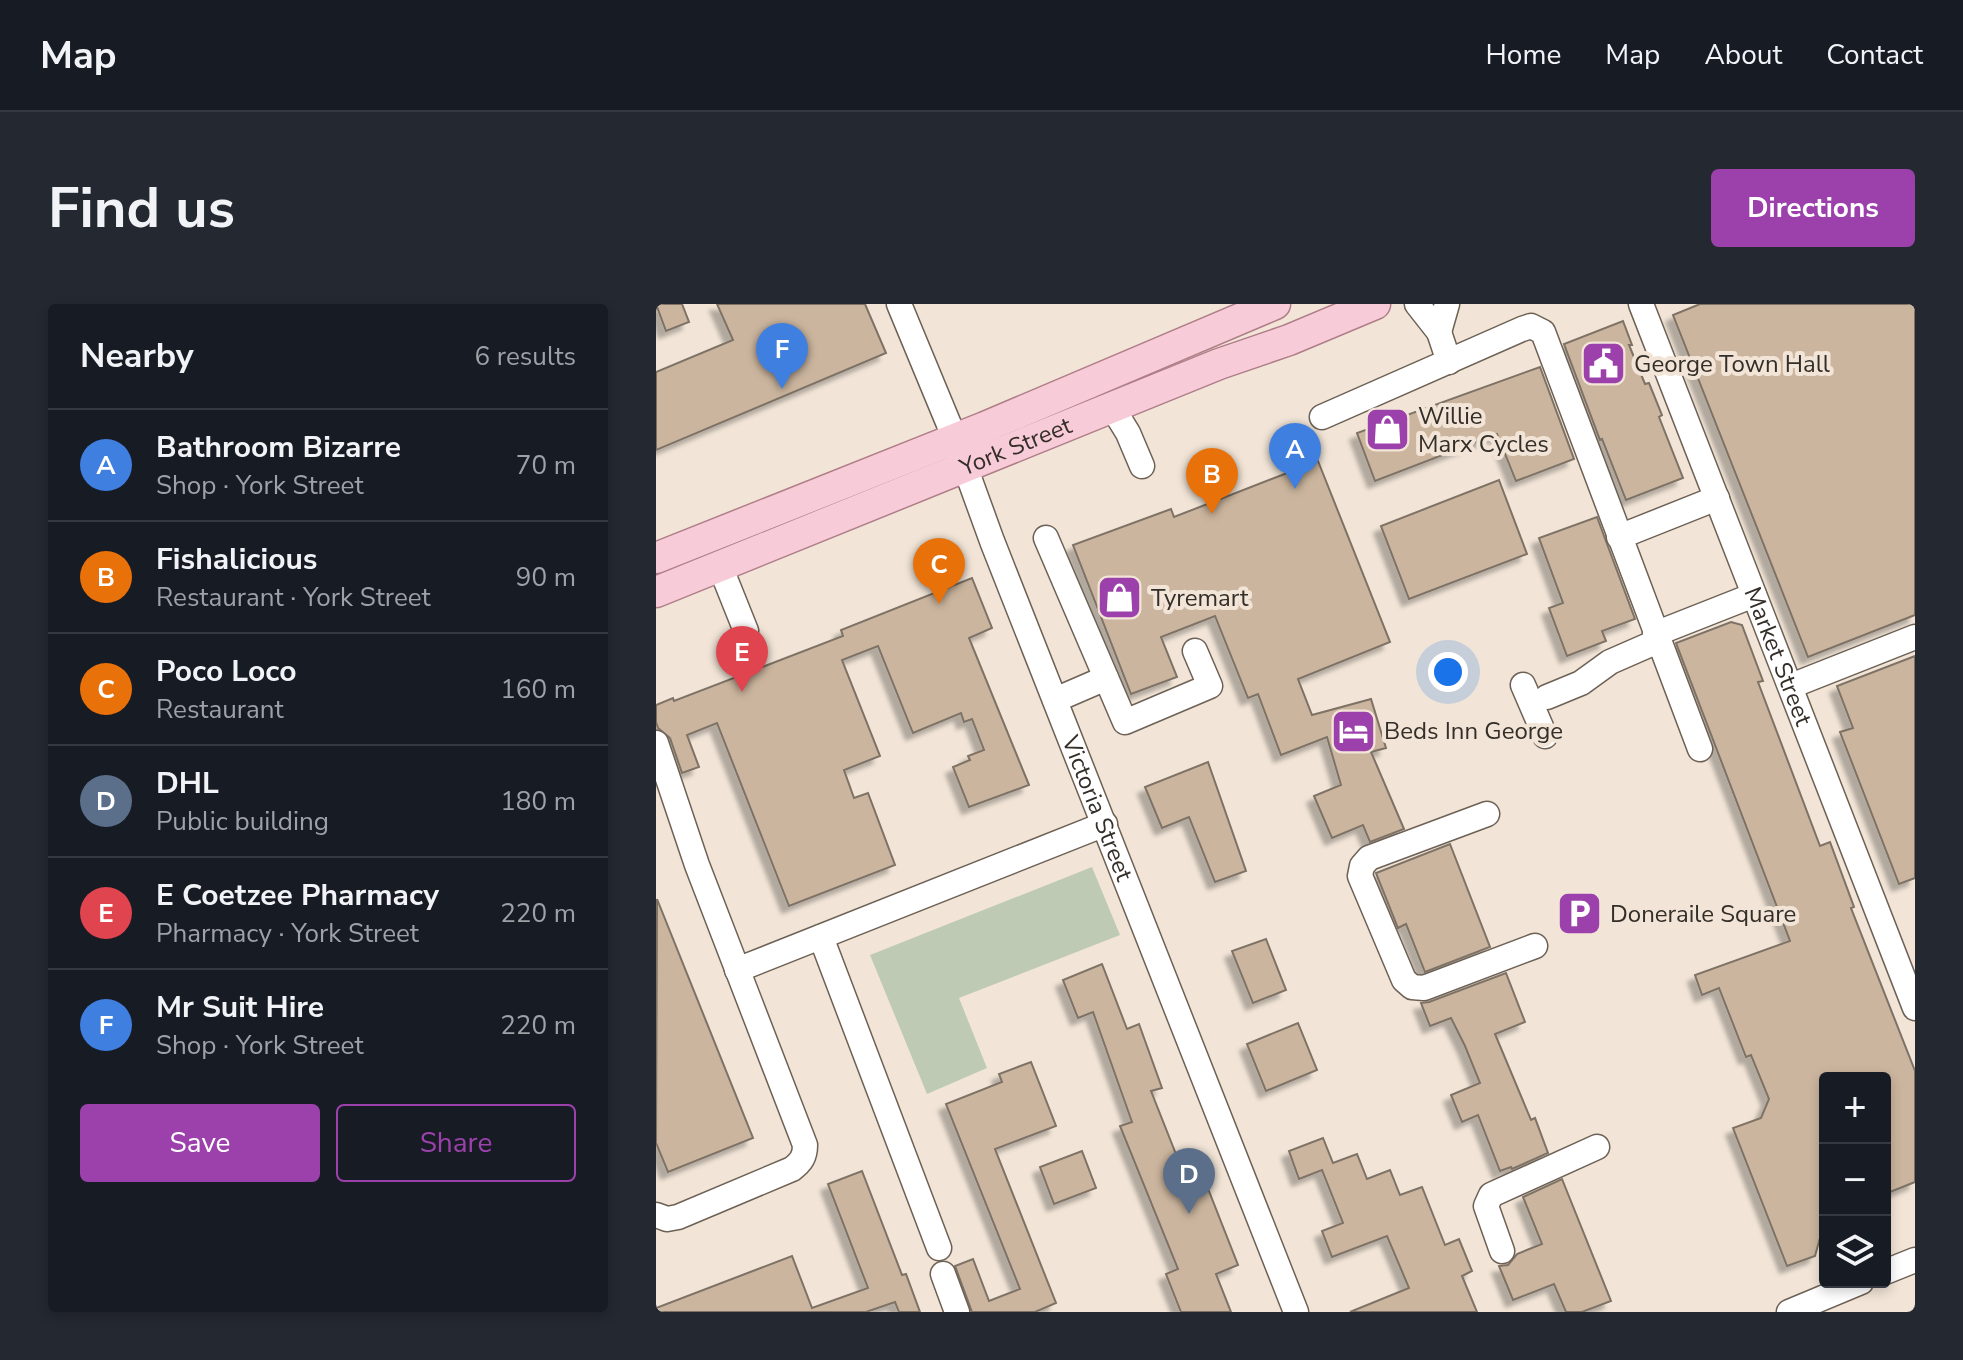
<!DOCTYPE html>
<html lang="en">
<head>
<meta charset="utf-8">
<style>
  :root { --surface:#171b24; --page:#242831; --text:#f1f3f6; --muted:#9ea1a6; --line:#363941; --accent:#9c41ac }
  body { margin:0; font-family:"Nunito Sans",sans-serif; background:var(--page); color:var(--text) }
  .controls { position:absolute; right:24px; bottom:24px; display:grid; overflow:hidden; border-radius:8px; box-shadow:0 4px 12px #0003 }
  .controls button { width:72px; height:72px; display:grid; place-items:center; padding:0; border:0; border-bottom:2px solid var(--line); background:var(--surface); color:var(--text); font:40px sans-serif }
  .you { position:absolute; left:792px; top:368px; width:28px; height:28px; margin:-20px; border:6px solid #fff; border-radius:50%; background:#1a73e8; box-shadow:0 0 0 12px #1a73e833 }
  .badge { display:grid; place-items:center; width:52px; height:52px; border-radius:50%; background:var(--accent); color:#fff; font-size:26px; font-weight:700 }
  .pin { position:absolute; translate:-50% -66px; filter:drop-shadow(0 2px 4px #0008) }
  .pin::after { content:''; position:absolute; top:42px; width:28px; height:24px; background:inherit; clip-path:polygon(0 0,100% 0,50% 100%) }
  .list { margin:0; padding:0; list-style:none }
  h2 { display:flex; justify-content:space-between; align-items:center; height:104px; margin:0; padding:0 32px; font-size:34px }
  h2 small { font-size:26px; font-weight:400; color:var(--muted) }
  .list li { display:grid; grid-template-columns:52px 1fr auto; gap:24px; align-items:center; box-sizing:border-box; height:112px; padding:0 32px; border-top:2px solid var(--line) }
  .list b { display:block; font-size:30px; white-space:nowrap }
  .list p { margin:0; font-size:26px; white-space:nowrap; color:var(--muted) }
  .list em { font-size:26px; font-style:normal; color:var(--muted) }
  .actions { display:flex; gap:16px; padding:24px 32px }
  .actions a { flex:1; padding:18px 0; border:2px solid var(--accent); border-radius:8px; text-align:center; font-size:28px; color:var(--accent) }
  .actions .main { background:var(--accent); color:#fff }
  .icon { flex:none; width:44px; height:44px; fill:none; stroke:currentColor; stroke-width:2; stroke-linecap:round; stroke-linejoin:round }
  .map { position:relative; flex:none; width:1259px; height:1008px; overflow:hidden; border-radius:8px }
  header { display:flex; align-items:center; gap:48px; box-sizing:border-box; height:112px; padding:0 40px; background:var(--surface); border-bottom:2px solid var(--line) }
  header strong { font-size:38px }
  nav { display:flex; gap:44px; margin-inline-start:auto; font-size:28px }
  .intro { display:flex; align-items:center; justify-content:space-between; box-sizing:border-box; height:192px; padding:0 48px }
  h1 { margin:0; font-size:56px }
  .button { padding:20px 36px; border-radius:8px; background:var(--accent); color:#fff; font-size:28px; font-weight:700 }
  main { display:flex; gap:48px; padding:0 48px }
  aside { flex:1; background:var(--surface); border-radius:8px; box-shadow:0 4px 12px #0003 }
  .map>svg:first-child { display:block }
  .green { fill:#bfcab5 }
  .building { fill:#cbb59e; stroke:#7d7265; stroke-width:2; filter:url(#shadow) }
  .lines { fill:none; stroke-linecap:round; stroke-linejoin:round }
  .minor-casing { stroke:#6d6155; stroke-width:27 }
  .major-casing { stroke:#af7e89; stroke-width:33 }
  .minor { stroke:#fff; stroke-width:24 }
  .major { stroke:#f7cbd7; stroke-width:30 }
  .labels { text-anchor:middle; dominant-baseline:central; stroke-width:8; stroke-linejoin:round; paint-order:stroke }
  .poi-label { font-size:24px; fill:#332e28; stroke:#f2e5d7; text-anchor:start }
  .street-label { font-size:24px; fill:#332e28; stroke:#f2e5d7 }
</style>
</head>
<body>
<header>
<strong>Map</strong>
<nav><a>Home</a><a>Map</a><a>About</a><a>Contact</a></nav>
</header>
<div class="intro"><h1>Find us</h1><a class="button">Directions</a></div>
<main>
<aside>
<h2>Nearby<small>6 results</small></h2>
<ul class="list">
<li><span class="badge" style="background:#3f7fe0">A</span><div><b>Bathroom Bizarre</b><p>Shop · York Street</p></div><em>70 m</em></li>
<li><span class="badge" style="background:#e8710a">B</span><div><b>Fishalicious</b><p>Restaurant · York Street</p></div><em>90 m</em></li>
<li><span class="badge" style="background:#e8710a">C</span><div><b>Poco Loco</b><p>Restaurant</p></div><em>160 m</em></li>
<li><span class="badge" style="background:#5c6f8a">D</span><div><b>DHL</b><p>Public building</p></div><em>180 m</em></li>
<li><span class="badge" style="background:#e0444e">E</span><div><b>E Coetzee Pharmacy</b><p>Pharmacy · York Street</p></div><em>220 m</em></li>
<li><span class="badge" style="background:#3f7fe0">F</span><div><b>Mr Suit Hire</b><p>Shop · York Street</p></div><em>220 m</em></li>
</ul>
<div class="actions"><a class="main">Save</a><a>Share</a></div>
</aside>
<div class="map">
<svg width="1259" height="1008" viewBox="0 0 1259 1008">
  <defs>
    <filter id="shadow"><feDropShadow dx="-7" dy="7" stdDeviation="2" flood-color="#0004"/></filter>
  </defs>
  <rect width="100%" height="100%" fill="#f2e5d7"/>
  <path class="green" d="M 436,563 L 464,631 L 303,694 L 331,764 L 271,790 L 214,651 Z"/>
  <g class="building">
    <path d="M 0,0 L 26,0 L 33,18 L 10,27 Z"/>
    <path d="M 61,0 L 209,0 L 230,49 L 0,146 L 0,68 L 77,36 Z"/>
    <path d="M 1044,0 L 1259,0 L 1259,311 L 1152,353 L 1017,11 Z"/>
    <path d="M 967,17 L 976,41 L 973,41 L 989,80 L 993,79 L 1006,111 L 1003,113 L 1027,174 L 970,196 L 946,135 L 944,136 L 908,40 Z"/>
    <path d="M 884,63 L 918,155 L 860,177 L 841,130 L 719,177 L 701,129 Z"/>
    <path d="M 662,157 L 734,338 L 642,375 L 656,411 L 715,395 L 730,444 L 715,448 L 748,525 L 714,538 L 707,521 L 676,534 L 658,492 L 685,481 L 671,433 L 625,451 L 602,390 L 592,394 L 559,312 L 505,333 L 521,373 L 475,390 L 417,241 L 515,205 L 518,213 Z"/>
    <path d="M 843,176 L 871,250 L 753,295 L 725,222 Z"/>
    <path d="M 941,213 L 979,315 L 946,327 L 950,337 L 911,352 L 893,304 L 907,299 L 883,234 Z"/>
    <path d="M 316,274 L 336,324 L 313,334 L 373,481 L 313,503 L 297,463 L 314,456 L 312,452 L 328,446 L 316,415 L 308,418 L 305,409 L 257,429 L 222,342 L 186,356 L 224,452 L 188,466 L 198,494 L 212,489 L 239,561 L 133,602 L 61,419 L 31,431 L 43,463 L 26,469 L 14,434 L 2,424 L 0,418 L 0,401 L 17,394 L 18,397 L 187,332 L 185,326 Z"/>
    <path d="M 1075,318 L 1086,321 L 1107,377 L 1102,378 L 1164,542 L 1174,538 L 1198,603 L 1195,604 L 1259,767 L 1259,878 L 1229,890 L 1229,774 L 1169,774 L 1169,916 L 1159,952 L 1131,962 L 1077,824 L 1105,814 L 1113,795 L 1095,751 L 1090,753 L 1063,684 L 1046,691 L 1039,671 L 1134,637 L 1020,339 Z"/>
    <path d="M 1259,352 L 1259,574 L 1243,580 L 1184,428 L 1197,424 L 1181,382 Z"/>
    <path d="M 552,458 L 590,567 L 559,578 L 533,513 L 506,524 L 489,483 Z"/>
    <path d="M 794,540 L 834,643 L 769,668 L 750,620 L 742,624 L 720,569 Z"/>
    <path d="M 1,595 L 97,834 L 12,868 L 0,839 Z"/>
    <path d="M 610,635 L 630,686 L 597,699 L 576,647 Z"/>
    <path d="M 446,660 L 471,725 L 483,720 L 506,784 L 495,787 L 533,883 L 549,877 L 582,961 L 560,970 L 575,1008 L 525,1008 L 510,970 L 522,965 L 464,822 L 476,818 L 437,708 L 422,714 L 407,676 Z"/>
    <path d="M 850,669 L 869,718 L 839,730 L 875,816 L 879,814 L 892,849 L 856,865 L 855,863 L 844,867 L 822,811 L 806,818 L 795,791 L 824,779 L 809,742 L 795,714 L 774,722 L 765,699 L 773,698 Z"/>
    <path d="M 642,719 L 661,766 L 610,787 L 591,740 Z"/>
    <path d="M 375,758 L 400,822 L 339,845 L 400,999 L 379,1008 L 316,1008 L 299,962 L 317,955 L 333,997 L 364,985 L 290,800 L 346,778 L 343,770 Z"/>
    <path d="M 667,834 L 677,859 L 701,850 L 711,875 L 734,866 L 744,891 L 766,883 L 789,941 L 803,935 L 816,967 L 806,972 L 821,1008 L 694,1008 L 753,984 L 731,932 L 676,953 L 666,927 L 687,919 L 666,866 L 643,875 L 633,847 Z"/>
    <path d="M 426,847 L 440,884 L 398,900 L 384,863 Z"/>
    <path d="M 206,867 L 246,971 L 250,970 L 264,1008 L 243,1008 L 239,998 L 210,1008 L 0,1008 L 0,1004 L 136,952 L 156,1004 L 212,984 L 172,880 Z"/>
    <path d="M 906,875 L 955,997 L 926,1008 L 910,1008 L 898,980 L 857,996 L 843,962 L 852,961 L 861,950 L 886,940 L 867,893 Z"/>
  </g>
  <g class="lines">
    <defs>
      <g id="minor">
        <path id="s1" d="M 243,0 L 299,135 L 336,237 L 640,1008"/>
        <path d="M 761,0 L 783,28 L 793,58"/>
        <path id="s2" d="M 985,0 L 1259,704"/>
        <path d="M 783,28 L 791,0"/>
        <path d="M 456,103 L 472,129 L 486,162"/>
        <path d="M 666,113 L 866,25 L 875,22 L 887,28 L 1044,445"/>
        <path d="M 963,233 L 1061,194"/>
        <path d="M 390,234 L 469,418 L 554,382 L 539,347"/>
        <path d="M 64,262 L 90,327"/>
        <path d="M 999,330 L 1098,291"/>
        <path d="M 867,381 L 889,432"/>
        <path d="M 1135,382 L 1259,333"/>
        <path d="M 891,393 L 925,379 L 954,358 L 1002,337"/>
        <path d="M 399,396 L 450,374"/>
        <path d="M 0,439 L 41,561 L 149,841 C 149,853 145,858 136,865 L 22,913 L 11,915 L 0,911"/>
        <path d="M 831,510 L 713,554 L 706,562 L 704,572 L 748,676 L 756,683 L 768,684 L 879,642"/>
        <path d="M 165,633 L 283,944"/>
        <path d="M 81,666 L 449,520"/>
        <path d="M 846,947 L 830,902 L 835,891 L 941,843"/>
        <path d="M 1229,968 L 1259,956"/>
        <path d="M 287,970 L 301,1008"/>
        <path d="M 1133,1008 L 1205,978"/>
      </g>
      <g id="major">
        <path d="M 0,254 L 329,123 L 619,0"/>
        <path id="s3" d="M 0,288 L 563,60 L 633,36 L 719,0"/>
      </g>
    </defs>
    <use href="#minor" class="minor-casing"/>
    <use href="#major" class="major-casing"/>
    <use href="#minor" class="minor"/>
    <use href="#major" class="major"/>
  </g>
  <defs>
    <symbol id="civic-square" viewBox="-11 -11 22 22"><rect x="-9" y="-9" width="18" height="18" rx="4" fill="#9c41ac" stroke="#f2e5d7"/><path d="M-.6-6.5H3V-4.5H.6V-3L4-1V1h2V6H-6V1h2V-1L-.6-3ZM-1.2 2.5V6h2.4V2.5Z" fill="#fff"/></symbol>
    <symbol id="shop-square" viewBox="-11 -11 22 22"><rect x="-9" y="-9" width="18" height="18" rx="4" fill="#9c41ac" stroke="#f2e5d7"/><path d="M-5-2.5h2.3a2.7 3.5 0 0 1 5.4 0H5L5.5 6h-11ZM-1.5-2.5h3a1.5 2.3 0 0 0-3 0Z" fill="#fff"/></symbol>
    <symbol id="hotel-square" viewBox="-11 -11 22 22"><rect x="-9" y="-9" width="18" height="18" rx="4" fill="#9c41ac" stroke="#f2e5d7"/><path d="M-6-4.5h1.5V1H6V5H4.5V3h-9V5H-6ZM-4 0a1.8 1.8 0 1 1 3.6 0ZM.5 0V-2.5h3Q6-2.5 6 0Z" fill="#fff"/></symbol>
    <symbol id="parking-square" viewBox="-11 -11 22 22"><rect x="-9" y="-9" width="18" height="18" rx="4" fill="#9c41ac" stroke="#f2e5d7"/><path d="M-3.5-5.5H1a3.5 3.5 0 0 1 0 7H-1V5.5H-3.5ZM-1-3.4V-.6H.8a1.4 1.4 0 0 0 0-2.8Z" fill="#fff"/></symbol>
  </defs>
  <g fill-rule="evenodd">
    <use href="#civic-square" x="922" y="34" width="51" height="51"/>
    <use href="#shop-square" x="706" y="100" width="51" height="51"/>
    <use href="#shop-square" x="438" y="268" width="51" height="51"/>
    <use href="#hotel-square" x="672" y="402" width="51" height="51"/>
    <use href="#parking-square" x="898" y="584" width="51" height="51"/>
  </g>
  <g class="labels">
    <g class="poi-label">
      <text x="978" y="60">George Town Hall</text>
      <text x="762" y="112">Willie<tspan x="762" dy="28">Marx Cycles</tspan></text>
      <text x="495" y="294">Tyremart</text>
      <text x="728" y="427">Beds Inn George</text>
      <text x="954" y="610">Doneraile Square</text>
    </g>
    <g class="street-label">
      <text stroke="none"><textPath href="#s3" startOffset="388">York Street</textPath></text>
      <text stroke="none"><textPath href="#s2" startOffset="378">Market Street</textPath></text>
      <text stroke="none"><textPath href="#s1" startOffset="542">Victoria Street</textPath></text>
    </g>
  </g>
</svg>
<div class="controls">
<button>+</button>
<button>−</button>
<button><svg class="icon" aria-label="layers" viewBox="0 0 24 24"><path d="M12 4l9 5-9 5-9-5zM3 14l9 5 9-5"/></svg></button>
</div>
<div class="you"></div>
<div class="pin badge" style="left:639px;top:185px;background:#3f7fe0">A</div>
<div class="pin badge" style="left:556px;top:210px;background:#e8710a">B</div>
<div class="pin badge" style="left:283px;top:300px;background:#e8710a">C</div>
<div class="pin badge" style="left:533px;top:910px;background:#5c6f8a">D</div>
<div class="pin badge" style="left:86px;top:388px;background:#e0444e">E</div>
<div class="pin badge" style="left:126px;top:85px;background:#3f7fe0">F</div>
</div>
</main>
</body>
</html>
